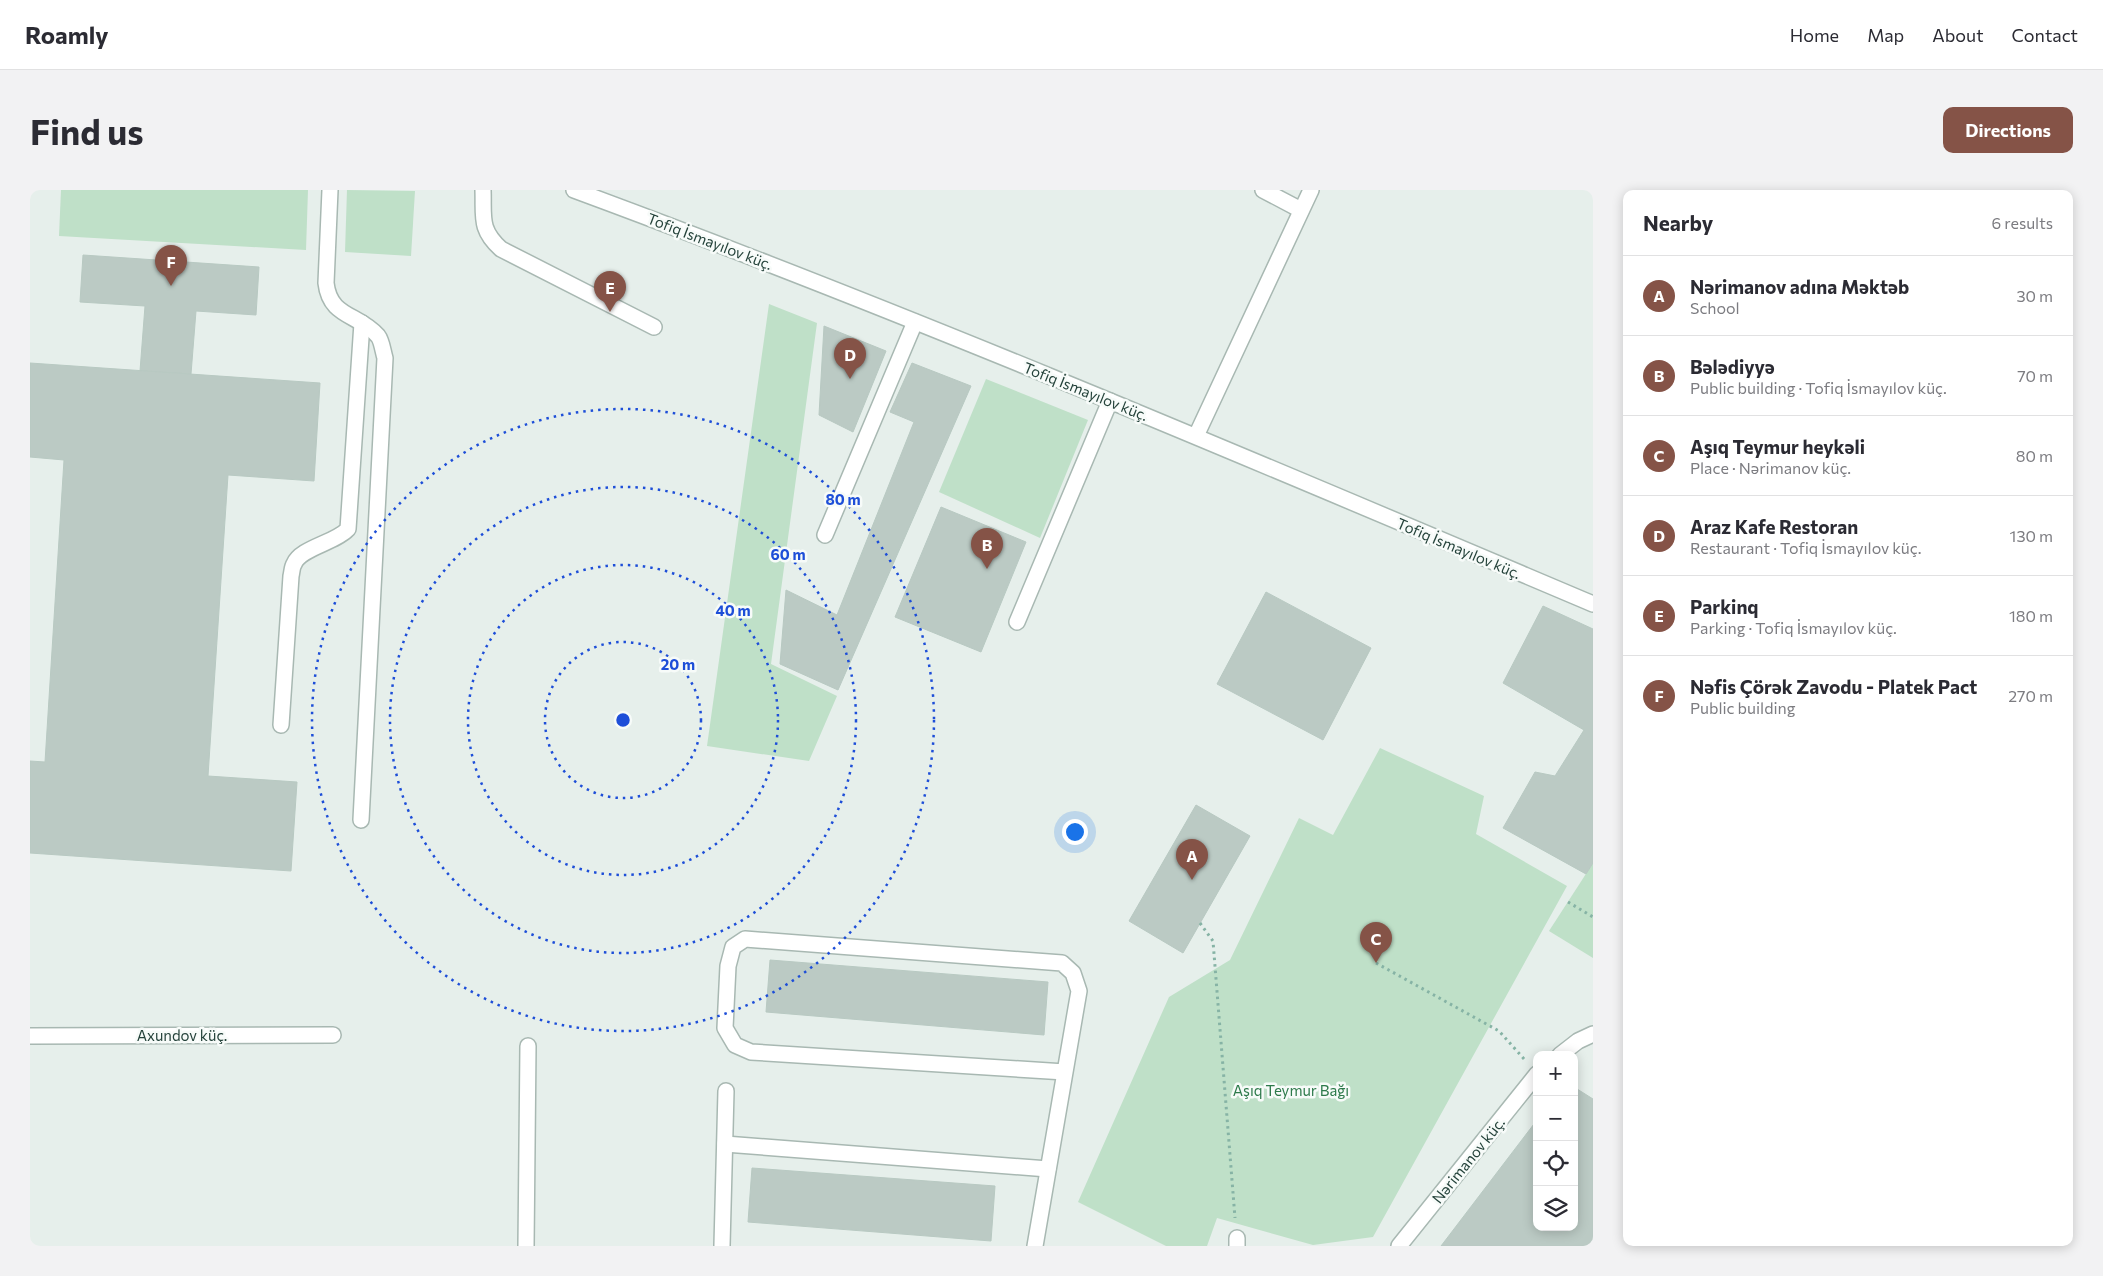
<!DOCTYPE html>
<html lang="en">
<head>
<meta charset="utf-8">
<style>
  :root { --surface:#fff; --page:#f2f2f3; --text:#2b2b33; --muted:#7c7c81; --line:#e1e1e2; --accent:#855347 }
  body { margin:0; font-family:Commissioner,sans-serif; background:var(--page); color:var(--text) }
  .controls { position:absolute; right:15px; bottom:15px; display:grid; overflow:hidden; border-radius:10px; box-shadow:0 2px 12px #0003 }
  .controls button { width:45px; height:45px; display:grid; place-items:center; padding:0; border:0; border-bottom:1px solid var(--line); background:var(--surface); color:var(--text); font:25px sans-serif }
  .you { position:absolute; left:1044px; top:641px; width:18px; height:18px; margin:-12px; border:4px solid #fff; border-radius:50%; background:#1a73e8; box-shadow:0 0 0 8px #1a73e833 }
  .badge { display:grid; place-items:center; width:32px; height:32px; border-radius:50%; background:var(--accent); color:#fff; font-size:16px; font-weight:700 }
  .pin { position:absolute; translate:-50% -41px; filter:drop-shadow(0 1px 2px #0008) }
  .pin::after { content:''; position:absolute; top:26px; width:18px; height:15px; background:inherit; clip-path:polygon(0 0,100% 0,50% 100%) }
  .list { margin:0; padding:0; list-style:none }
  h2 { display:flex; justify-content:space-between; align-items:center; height:65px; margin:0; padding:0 20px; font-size:21px }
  h2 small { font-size:16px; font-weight:400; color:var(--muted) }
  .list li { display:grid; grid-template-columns:32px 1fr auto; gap:15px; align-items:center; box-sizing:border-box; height:80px; padding:0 20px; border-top:1px solid var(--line) }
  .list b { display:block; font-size:19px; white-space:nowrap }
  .list p { margin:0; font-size:16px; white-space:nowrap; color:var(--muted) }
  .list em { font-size:16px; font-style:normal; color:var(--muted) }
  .icon { flex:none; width:28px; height:28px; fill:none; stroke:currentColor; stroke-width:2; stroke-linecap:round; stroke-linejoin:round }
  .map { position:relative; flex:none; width:1563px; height:1056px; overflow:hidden; border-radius:10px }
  header { display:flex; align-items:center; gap:30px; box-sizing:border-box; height:70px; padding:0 25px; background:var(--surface); border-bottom:1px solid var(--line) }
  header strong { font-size:24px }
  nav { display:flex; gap:28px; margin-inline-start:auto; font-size:18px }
  .intro { display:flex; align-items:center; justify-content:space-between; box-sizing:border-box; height:120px; padding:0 30px }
  h1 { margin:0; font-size:35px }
  .button { padding:12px 22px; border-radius:10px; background:var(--accent); color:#fff; font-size:18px; font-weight:700 }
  main { display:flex; gap:30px; padding:0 30px }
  aside { flex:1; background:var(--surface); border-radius:10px; box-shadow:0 2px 12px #0003 }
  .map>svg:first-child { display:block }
  .green { fill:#bfe0c8 }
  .building { fill:#bbcac4; stroke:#b8c9c2 }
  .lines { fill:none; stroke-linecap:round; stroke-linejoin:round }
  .minor-casing { stroke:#a8b8b2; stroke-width:18 }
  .path { stroke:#86b3a5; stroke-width:3; stroke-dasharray:2.5 4; stroke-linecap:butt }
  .minor { stroke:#fff; stroke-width:15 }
  .ring { fill:none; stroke:#1d4ed8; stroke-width:2.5; stroke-dasharray:2.5 5 }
  .labels { text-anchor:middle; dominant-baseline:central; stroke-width:5; stroke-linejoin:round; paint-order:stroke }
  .street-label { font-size:15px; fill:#24423a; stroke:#f7fbf9 }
  .park-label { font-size:15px; fill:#2d7a4b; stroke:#f7fbf9 }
  .centre { fill:#1d4ed8; stroke:#f7fbf9; stroke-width:2.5 }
  .ring-label { font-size:15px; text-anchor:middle; font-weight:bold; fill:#1d4ed8; stroke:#f7fbf9; stroke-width:5; stroke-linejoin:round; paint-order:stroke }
</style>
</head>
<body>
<header>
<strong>Roamly</strong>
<nav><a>Home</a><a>Map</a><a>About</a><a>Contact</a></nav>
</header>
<div class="intro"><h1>Find us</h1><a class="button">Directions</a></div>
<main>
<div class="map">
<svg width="1563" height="1056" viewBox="0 0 1563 1056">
  <rect width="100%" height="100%" fill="#e6efeb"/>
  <g class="green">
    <path d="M 31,0 L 278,0 L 276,60 L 29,46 Z"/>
    <path d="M 317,0 L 385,1 L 381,66 L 315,62 Z"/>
    <path d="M 739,114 L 787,133 L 741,474 L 807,506 L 779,571 L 677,556 Z"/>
    <path d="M 956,189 L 1058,230 L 1010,348 L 909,302 Z"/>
    <path d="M 1350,558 L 1454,606 L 1446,644 L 1537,696 L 1343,1047 L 1283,1055 L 1187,1028 L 1177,1056 L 1136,1056 L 1048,1012 L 1139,807 L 1200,770 L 1269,628 L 1303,645 Z"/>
    <path d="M 1563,673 L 1563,768 L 1519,741 Z"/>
  </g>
  <g class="building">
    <path d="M 53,65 L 229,77 L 226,125 L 166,121 L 161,184 L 110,181 L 115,116 L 50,112 Z"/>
    <path d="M 794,136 L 856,161 L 823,242 L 789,225 Z"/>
    <path d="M 0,173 L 290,193 L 284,291 L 198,285 L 178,586 L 267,592 L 261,681 L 0,663 L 0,571 L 15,572 L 34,270 L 0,267 Z"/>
    <path d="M 882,173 L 941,196 L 808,500 L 750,474 L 756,400 L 807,425 L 884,232 L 860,222 Z"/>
    <path d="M 911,317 L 996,352 L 951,462 L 865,427 Z"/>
    <path d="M 1236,402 L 1341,458 L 1293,550 L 1187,494 Z"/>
    <path d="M 1513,416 L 1563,439 L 1563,673 L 1556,684 L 1473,638 L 1505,582 L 1525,586 L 1554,540 L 1473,493 Z"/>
    <path d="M 1166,615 L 1220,646 L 1153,763 L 1099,731 Z"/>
    <path d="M 740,770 L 1018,792 L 1014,845 L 736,822 Z"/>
    <path d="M 1544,897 L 1563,909 L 1563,1056 L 1411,1056 L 1507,930 L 1507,1037 L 1544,1037 Z"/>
    <path d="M 722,978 L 965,996 L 961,1051 L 718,1032 Z"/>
  </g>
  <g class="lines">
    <defs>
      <g id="minor">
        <path d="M 300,0 L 296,93 C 300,128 328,123 348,146 C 352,151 353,162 355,168 L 331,630"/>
        <path d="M 453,0 C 454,27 449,39 471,59 L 624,137"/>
        <path d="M 544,0 C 888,127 1225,271 1563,414"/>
        <path d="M 1233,0 L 1271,20"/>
        <path d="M 1166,246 L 1281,0"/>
        <path d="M 795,345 L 885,132"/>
        <path d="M 987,432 L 1080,211"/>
        <path d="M 251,535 L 261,386 C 262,382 262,377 264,374 C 270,358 305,353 318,339 L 332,133"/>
        <path d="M 0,846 L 303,845"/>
        <path d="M 1530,865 L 1548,851 L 1563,844"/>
        <path d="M 695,954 L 1018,979"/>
        <path d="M 1207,1048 L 1207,1056"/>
        <path d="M 692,1055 L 696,901"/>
        <path d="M 496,1056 L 498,856"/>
        <path d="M 1005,1056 L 1049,801 L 1043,783 L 1032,773 L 715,749 L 703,757 L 698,776 L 695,838 L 705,855 L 721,862 L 1035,882"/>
        <path d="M 1369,1056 L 1507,884"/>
      </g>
    </defs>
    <use href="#minor" class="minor-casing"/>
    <g class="path">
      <path d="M 1538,712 L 1563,727"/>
      <path d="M 1170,733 L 1183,751 L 1205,1028"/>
      <path d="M 1346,773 L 1469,841 L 1495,870"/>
    </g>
    <use href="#minor" class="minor"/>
  </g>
  <g class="ring">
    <circle cx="593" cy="530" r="78"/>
    <circle cx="593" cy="530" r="155"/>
    <circle cx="593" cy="530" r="233"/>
    <circle cx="593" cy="530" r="311"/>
  </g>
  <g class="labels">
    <g class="street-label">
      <text transform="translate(680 51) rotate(21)">Tofiq İsmayılov küç.</text>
      <text transform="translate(1056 201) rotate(22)">Tofiq İsmayılov küç.</text>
      <text transform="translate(1429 358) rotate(23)">Tofiq İsmayılov küç.</text>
      <text x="152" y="845">Axundov küç.</text>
      <text transform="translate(1438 970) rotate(-51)">Nərimanov küç.</text>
    </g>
    <g class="park-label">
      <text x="1261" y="900">Aşıq Teymur Bağı</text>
    </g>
  </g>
  <circle cx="593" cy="530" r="8" class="centre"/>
  <g class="ring-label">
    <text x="813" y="315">80 m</text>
    <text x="758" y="370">60 m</text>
    <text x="703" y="426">40 m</text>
    <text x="648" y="480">20 m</text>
  </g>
</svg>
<div class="controls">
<button>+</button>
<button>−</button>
<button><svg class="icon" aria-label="locate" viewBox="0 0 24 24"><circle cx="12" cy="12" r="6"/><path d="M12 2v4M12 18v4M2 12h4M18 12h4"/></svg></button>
<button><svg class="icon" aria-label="layers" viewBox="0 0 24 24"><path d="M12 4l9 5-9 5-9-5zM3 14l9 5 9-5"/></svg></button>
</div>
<div class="you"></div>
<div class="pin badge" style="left:1162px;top:690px">A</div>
<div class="pin badge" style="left:957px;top:379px">B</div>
<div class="pin badge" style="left:1346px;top:773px">C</div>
<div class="pin badge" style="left:820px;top:189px">D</div>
<div class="pin badge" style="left:580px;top:122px">E</div>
<div class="pin badge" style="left:141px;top:96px">F</div>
</div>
<aside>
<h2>Nearby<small>6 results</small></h2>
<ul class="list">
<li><span class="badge">A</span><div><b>Nərimanov adına Məktəb</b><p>School</p></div><em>30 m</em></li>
<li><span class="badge">B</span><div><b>Bələdiyyə</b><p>Public building · Tofiq İsmayılov küç.</p></div><em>70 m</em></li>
<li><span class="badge">C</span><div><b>Aşıq Teymur heykəli</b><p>Place · Nərimanov küç.</p></div><em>80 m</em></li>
<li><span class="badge">D</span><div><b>Araz Kafe Restoran</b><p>Restaurant · Tofiq İsmayılov küç.</p></div><em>130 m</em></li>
<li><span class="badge">E</span><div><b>Parkinq</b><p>Parking · Tofiq İsmayılov küç.</p></div><em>180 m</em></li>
<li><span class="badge">F</span><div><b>Nəfis Çörək Zavodu - Platek Pact</b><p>Public building</p></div><em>270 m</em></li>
</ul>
</aside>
</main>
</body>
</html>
